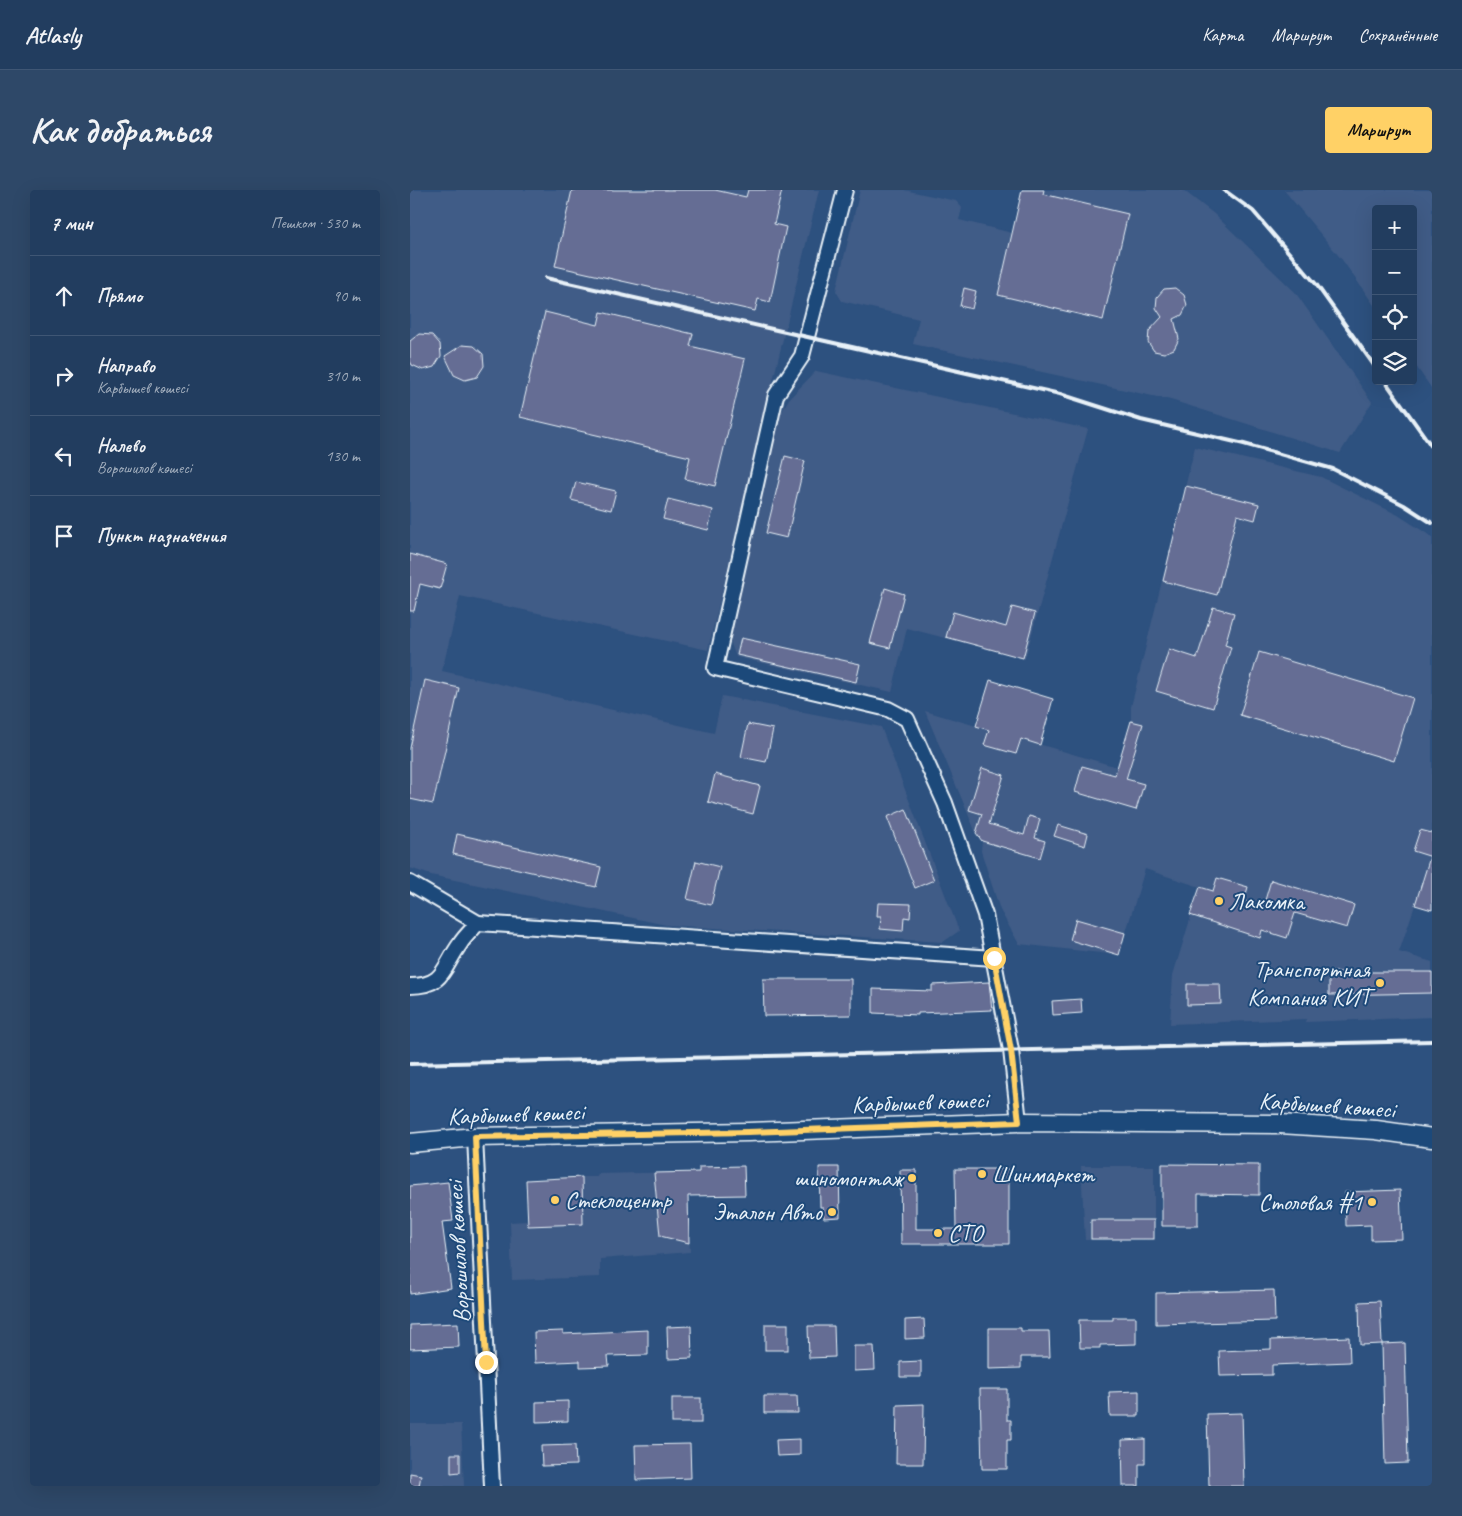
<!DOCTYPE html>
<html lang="ru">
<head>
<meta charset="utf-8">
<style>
  :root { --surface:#223d5f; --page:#2e4868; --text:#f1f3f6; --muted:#a2aebd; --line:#3f5674; --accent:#ffd166 }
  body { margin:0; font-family:Caveat,sans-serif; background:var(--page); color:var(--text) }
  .controls { position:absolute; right:15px; top:15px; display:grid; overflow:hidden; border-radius:5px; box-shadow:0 5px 20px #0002 }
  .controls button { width:45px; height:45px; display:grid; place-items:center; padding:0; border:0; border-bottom:1px solid var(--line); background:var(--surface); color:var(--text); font:25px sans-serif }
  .stop { position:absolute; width:15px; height:15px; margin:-11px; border:4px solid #ffd166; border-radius:50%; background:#fff }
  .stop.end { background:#ffd166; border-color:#fff; box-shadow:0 1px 5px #0008 }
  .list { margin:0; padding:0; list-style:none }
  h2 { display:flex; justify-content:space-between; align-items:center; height:65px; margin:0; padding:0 20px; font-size:21px }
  h2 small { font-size:16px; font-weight:400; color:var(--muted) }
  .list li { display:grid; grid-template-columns:32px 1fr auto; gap:15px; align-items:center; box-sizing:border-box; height:80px; padding:0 20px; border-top:1px solid var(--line) }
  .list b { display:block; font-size:19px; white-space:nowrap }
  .list p { margin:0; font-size:16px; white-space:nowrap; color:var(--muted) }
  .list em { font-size:16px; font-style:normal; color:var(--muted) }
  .icon { flex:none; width:28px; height:28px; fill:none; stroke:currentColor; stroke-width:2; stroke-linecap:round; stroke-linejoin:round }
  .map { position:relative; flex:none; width:1022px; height:1296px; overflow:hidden; border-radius:5px }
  header { display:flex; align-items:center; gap:30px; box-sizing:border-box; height:70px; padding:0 25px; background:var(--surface); border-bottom:1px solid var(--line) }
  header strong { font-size:24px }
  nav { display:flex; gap:28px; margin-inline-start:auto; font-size:18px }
  .intro { display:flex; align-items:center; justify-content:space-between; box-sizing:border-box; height:120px; padding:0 30px }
  h1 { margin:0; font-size:35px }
  .button { padding:12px 22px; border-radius:5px; background:var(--accent); color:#111; font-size:18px; font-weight:700 }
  main { display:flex; gap:30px; padding:0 30px }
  aside { flex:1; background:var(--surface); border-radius:5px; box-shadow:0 5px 20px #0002 }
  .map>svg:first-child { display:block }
  .built { fill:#415c87 }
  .building { fill:#656d94; stroke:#e8f1f8 }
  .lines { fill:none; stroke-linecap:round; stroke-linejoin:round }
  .minor-casing { stroke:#e8f1f8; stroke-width:18 }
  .major-casing { stroke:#e8f1f8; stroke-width:21 }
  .minor { stroke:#1f4a7a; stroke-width:14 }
  .major { stroke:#1f4a7a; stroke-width:18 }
  .rail { stroke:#e8f1f8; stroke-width:4 }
  .route { stroke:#ffd166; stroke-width:6 }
  .poi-dot { fill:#ffd166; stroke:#1f4a7a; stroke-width:2 }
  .labels { text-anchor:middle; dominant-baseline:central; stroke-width:4; stroke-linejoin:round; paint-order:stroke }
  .poi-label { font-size:24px; fill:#e8f1f8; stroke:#1f4a7a; text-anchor:start }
  .street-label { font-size:24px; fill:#e8f1f8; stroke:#1f4a7a }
</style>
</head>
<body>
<header>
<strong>Atlasly</strong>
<nav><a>Карта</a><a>Маршрут</a><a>Сохранённые</a></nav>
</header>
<div class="intro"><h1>Как добраться</h1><a class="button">Маршрут</a></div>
<main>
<aside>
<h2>7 мин<small>Пешком · 530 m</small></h2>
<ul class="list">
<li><svg class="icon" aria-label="ahead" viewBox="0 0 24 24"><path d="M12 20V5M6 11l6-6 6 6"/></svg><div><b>Прямо</b></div><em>90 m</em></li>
<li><svg class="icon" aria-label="right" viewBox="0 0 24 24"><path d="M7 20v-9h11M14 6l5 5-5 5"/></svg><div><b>Направо</b><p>Карбышев көшесі</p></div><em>310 m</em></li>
<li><svg class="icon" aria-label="left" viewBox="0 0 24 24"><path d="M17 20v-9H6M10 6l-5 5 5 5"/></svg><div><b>Налево</b><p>Ворошилов көшесі</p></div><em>130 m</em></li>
<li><svg class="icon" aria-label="arrive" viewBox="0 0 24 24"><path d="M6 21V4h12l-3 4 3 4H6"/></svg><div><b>Пункт назначения</b></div></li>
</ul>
</aside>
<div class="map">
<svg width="1022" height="1296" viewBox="0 0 1022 1296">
  <rect width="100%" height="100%" fill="#2d517f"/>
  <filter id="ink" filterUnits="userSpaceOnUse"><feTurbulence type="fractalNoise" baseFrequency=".02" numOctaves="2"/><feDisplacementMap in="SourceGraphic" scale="10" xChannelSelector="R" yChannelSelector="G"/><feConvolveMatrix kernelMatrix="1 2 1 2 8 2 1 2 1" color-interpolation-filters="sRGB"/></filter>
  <g filter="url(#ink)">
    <g class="built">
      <path d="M 0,0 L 409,0 L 298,460 L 50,406 L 32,481 L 304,543 L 312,506 L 471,537 L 549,741 L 533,752 L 256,735 L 21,685 L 0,678 Z"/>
      <path d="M 450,0 L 494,0 L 546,11 L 552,18 L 549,30 L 602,43 L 612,0 L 773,0 L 804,24 L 885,102 L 962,212 L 930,263 L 761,210 L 503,154 L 509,129 L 432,111 L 426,101 Z"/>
      <path d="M 874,0 L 1022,0 L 1022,199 L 1003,172 L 1003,19 L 966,19 L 966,118 L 933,71 Z"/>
      <path d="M 406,181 L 678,239 L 615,469 L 497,438 L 482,502 L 326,467 L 317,443 L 369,226 L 379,209 Z"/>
      <path d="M 785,257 L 911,287 L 988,325 L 1022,347 L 1022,720 L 1005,715 L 989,762 L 1022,772 L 1022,827 L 895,832 L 896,829 L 760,834 L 763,785 L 790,697 L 735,679 L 709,765 L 609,754 L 590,720 L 571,661 L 572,651 L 566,643 L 515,521 L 707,577 L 721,531 L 721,517 Z"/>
      <path d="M 671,976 L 744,976 L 744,1049 L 675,1050 Z"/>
      <path d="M 277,982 L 280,1062 L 190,1069 L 190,1087 L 102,1090 L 100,1032 L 118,1031 L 118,1036 L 173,1034 L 172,987 L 187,987 L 188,984 Z"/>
      <path d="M 0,1234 L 51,1234 L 54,1296 L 0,1296 Z"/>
    </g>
    <g class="building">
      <path d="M 162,0 L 305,0 L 336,7 L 338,0 L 372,0 L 364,34 L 376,37 L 360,112 L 348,109 L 345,121 L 145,76 Z"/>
      <path d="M 612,0 L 634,0 L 633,4 L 718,24 L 693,130 L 588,105 Z"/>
      <path d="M 554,98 L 566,101 L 562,119 L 550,116 Z"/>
      <path d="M 765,98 L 774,105 L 777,115 L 772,125 L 764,129 L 769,149 L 764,159 L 754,163 L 744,161 L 738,152 L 739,141 L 752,127 L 746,118 L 747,107 L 754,99 Z"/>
      <path d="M 135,122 L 188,135 L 191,122 L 283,144 L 280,156 L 335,169 L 305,296 L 275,289 L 280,267 L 110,227 Z"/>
      <path d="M 9,144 L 22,145 L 30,154 L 31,166 L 24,177 L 13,180 L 2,175 L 0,171 L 0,151 Z"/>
      <path d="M 52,155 L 64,156 L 73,164 L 74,176 L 67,187 L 55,190 L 44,185 L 35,166 Z"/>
      <path d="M 375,266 L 395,271 L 377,348 L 356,343 Z"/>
      <path d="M 166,292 L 206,301 L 201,320 L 161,310 Z"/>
      <path d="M 776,296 L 849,314 L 845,330 L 827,325 L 807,405 L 753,391 Z"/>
      <path d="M 258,309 L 303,320 L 298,340 L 253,329 Z"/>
      <path d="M 0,364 L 37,374 L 30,399 L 10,394 L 4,421 L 0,421 Z"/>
      <path d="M 475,398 L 494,404 L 480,458 L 460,453 Z"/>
      <path d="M 602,417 L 625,423 L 613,468 L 536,447 L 543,422 L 596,437 Z"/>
      <path d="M 803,417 L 824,423 L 815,455 L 821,457 L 803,518 L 746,501 L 759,459 L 787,468 Z"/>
      <path d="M 331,448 L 450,474 L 446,492 L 327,465 Z"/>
      <path d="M 849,462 L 1003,508 L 984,571 L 830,525 Z"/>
      <path d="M 15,490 L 49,498 L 23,614 L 0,609 L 0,558 Z"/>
      <path d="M 580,490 L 643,509 L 630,555 L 611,549 L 606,564 L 574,555 L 579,540 L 566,536 Z"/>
      <path d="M 721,531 L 733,534 L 716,589 L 734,594 L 726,620 L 665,602 L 672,576 L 705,585 Z"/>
      <path d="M 338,534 L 363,539 L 356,572 L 331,567 Z"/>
      <path d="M 572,578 L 594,585 L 579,634 L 614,645 L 619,626 L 630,629 L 625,648 L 635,651 L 630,668 L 572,651 L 566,643 L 572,624 L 559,620 Z"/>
      <path d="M 305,584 L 350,596 L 343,624 L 298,612 Z"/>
      <path d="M 496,619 L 524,690 L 505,698 L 477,627 Z"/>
      <path d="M 648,635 L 678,644 L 675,656 L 644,646 Z"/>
      <path d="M 1010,640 L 1022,643 L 1022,667 L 1003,661 Z"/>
      <path d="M 47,644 L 191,677 L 186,697 L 43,664 Z"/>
      <path d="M 1020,667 L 1022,668 L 1022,720 L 1005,715 Z"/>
      <path d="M 286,671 L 310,677 L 301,715 L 277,709 Z"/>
      <path d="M 807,688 L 838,697 L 834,711 L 853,717 L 861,690 L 944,715 L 937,738 L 885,723 L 877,748 L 852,740 L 850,748 L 780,725 L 790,697 L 803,701 Z"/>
      <path d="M 468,713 L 501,714 L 500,728 L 494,727 L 493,741 L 470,739 L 471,726 L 467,726 Z"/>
      <path d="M 666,729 L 715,743 L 709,765 L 660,750 Z"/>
      <path d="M 919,782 L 1022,782 L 1022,803 L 919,805 Z"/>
      <path d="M 353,789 L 441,789 L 441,825 L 354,826 Z"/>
      <path d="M 579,792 L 582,820 L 508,823 L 508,825 L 463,823 L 463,799 L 522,801 L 522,795 Z"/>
      <path d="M 777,794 L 810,794 L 811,814 L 777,815 Z"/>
      <path d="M 671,809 L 672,823 L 643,825 L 642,811 Z"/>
      <path d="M 752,974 L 849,975 L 849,1005 L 788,1004 L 788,1036 L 752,1036 Z"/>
      <path d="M 334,976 L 335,1005 L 278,1006 L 279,1053 L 250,1046 L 244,983 L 289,982 L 289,977 Z"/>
      <path d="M 409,977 L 429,977 L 430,1027 L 414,1028 L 413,1017 L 410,1017 Z"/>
      <path d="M 545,979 L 599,979 L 599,1054 L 491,1054 L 490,980 L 506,980 L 506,1039 L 546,1039 Z"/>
      <path d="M 172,987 L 173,1034 L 118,1036 L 116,990 Z"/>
      <path d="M 38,992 L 43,1031 L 32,1032 L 41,1098 L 0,1104 L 0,996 Z"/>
      <path d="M 990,1000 L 992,1049 L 961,1050 L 961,1035 L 936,1036 L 935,1002 Z"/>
      <rect x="681" y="1030" width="63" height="19"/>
      <path d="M 864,1100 L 865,1131 L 746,1134 L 746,1103 Z"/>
      <path d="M 970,1111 L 972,1154 L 950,1155 L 949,1112 Z"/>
      <path d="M 703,1127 L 726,1127 L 726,1154 L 690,1155 L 690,1158 L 670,1158 L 669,1130 L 703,1130 Z"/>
      <path d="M 514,1129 L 515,1148 L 495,1149 L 495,1130 Z"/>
      <path d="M 48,1133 L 49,1157 L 0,1159 L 0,1135 Z"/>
      <rect x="355" y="1134" width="23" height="26"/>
      <path d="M 281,1136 L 282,1168 L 258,1169 L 257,1137 Z"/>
      <path d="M 398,1136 L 424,1136 L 425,1167 L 399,1168 Z"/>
      <path d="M 579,1138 L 611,1138 L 611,1141 L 639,1141 L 640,1167 L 611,1167 L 611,1178 L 579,1179 Z"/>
      <path d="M 238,1140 L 238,1165 L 198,1166 L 199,1176 L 170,1177 L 170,1171 L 125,1173 L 124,1142 L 153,1141 L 153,1144 Z"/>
      <path d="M 939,1147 L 940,1172 L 862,1175 L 862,1185 L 810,1186 L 809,1161 L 861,1159 L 861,1150 Z"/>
      <path d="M 995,1153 L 998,1273 L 975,1274 L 972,1154 Z"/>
      <path d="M 444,1156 L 464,1156 L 465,1180 L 444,1181 Z"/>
      <path d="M 511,1171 L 511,1187 L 490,1187 L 490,1172 Z"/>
      <path d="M 570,1199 L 597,1199 L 597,1230 L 601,1230 L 601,1250 L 597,1250 L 597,1279 L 572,1279 Z"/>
      <path d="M 729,1201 L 729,1226 L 700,1226 L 699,1202 Z"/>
      <path d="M 354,1206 L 387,1206 L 388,1223 L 354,1223 Z"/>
      <rect x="262" y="1208" width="29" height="25"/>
      <path d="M 158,1211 L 158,1231 L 126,1232 L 126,1212 Z"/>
      <path d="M 514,1214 L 513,1274 L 486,1274 L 487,1215 Z"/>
      <path d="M 832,1223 L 834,1296 L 799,1296 L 797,1224 Z"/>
      <path d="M 390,1249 L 390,1265 L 367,1266 L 366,1250 Z"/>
      <path d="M 735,1249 L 735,1274 L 729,1274 L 729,1296 L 713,1296 L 712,1250 Z"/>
      <path d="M 280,1254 L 281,1288 L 226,1290 L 225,1255 Z"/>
      <path d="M 165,1255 L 166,1275 L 132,1276 L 131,1256 Z"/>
      <path d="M 41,1264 L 50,1264 L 50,1282 L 41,1283 Z"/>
      <path d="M 0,1283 L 11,1285 L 9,1296 L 0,1296 Z"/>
    </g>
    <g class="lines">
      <defs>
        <g id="minor">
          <path d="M 435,0 L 392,166 L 366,205 L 305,478 L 478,519 L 497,529 L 535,613 L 575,725 L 601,860 L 609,932"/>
          <path d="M 0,693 L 68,733"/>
          <path d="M 0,796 C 35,796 33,777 50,754 C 55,746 62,740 68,733 L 584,768"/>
          <path d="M 65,947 L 82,1296"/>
        </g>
        <path id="major" d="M 0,953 L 65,947 L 338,942 L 609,932 L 870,934 L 966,940 L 1022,948"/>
      </defs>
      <use href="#minor" class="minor-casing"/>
      <use href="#major" class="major-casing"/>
      <use href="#minor" class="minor"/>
      <use href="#major" class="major"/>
      <g class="rail">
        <path d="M 814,0 L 843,21 L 906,94 L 966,178"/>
        <path d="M 136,88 L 650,204 L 731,230 L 834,254 L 923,279 L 994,315 L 1022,333"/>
        <path d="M 975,191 L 1022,257"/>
        <path d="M 0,874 L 1022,851"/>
      </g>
    </g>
  </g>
  <g class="lines" filter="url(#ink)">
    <path class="route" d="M 76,1172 L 65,947 L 338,942 L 609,932 L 601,860 L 584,768"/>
  </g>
  <g class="poi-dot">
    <circle cx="809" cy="711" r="5"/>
    <circle cx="970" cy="793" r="5"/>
    <circle cx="572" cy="984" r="5"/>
    <circle cx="502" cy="988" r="5"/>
    <circle cx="145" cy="1010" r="5"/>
    <circle cx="962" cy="1012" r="5"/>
    <circle cx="422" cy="1022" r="5"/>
    <circle cx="528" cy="1043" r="5"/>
  </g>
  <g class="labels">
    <g class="poi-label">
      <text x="819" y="711">Лакомка</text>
      <text x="960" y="779" text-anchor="end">Транспортная<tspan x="960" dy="28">Компания КИТ</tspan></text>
      <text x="582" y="984">Шинмаркет</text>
      <text x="492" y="988" text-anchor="end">шиномонтаж</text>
      <text x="155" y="1010">Стеклоцентр</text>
      <text x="952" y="1012" text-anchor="end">Столовая #1</text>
      <text x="412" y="1022" text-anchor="end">Эталон Авто</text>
      <text x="538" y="1043">СТО</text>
    </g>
    <g class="street-label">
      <text transform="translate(510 912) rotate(-2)">Карбышев көшесі</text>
      <text transform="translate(917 915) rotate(4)">Карбышев көшесі</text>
      <text transform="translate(106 924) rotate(-2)">Карбышев көшесі</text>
      <text transform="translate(48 1062) rotate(-93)">Ворошилов көшесі</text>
    </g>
  </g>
</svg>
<div class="controls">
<button>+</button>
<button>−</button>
<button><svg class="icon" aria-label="locate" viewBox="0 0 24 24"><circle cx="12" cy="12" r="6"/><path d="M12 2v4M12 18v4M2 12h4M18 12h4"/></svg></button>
<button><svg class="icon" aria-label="layers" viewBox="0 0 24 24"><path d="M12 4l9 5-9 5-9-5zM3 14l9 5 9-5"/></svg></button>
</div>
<div class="stop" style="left:584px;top:768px"></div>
<div class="stop end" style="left:76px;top:1172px"></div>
</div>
</main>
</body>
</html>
